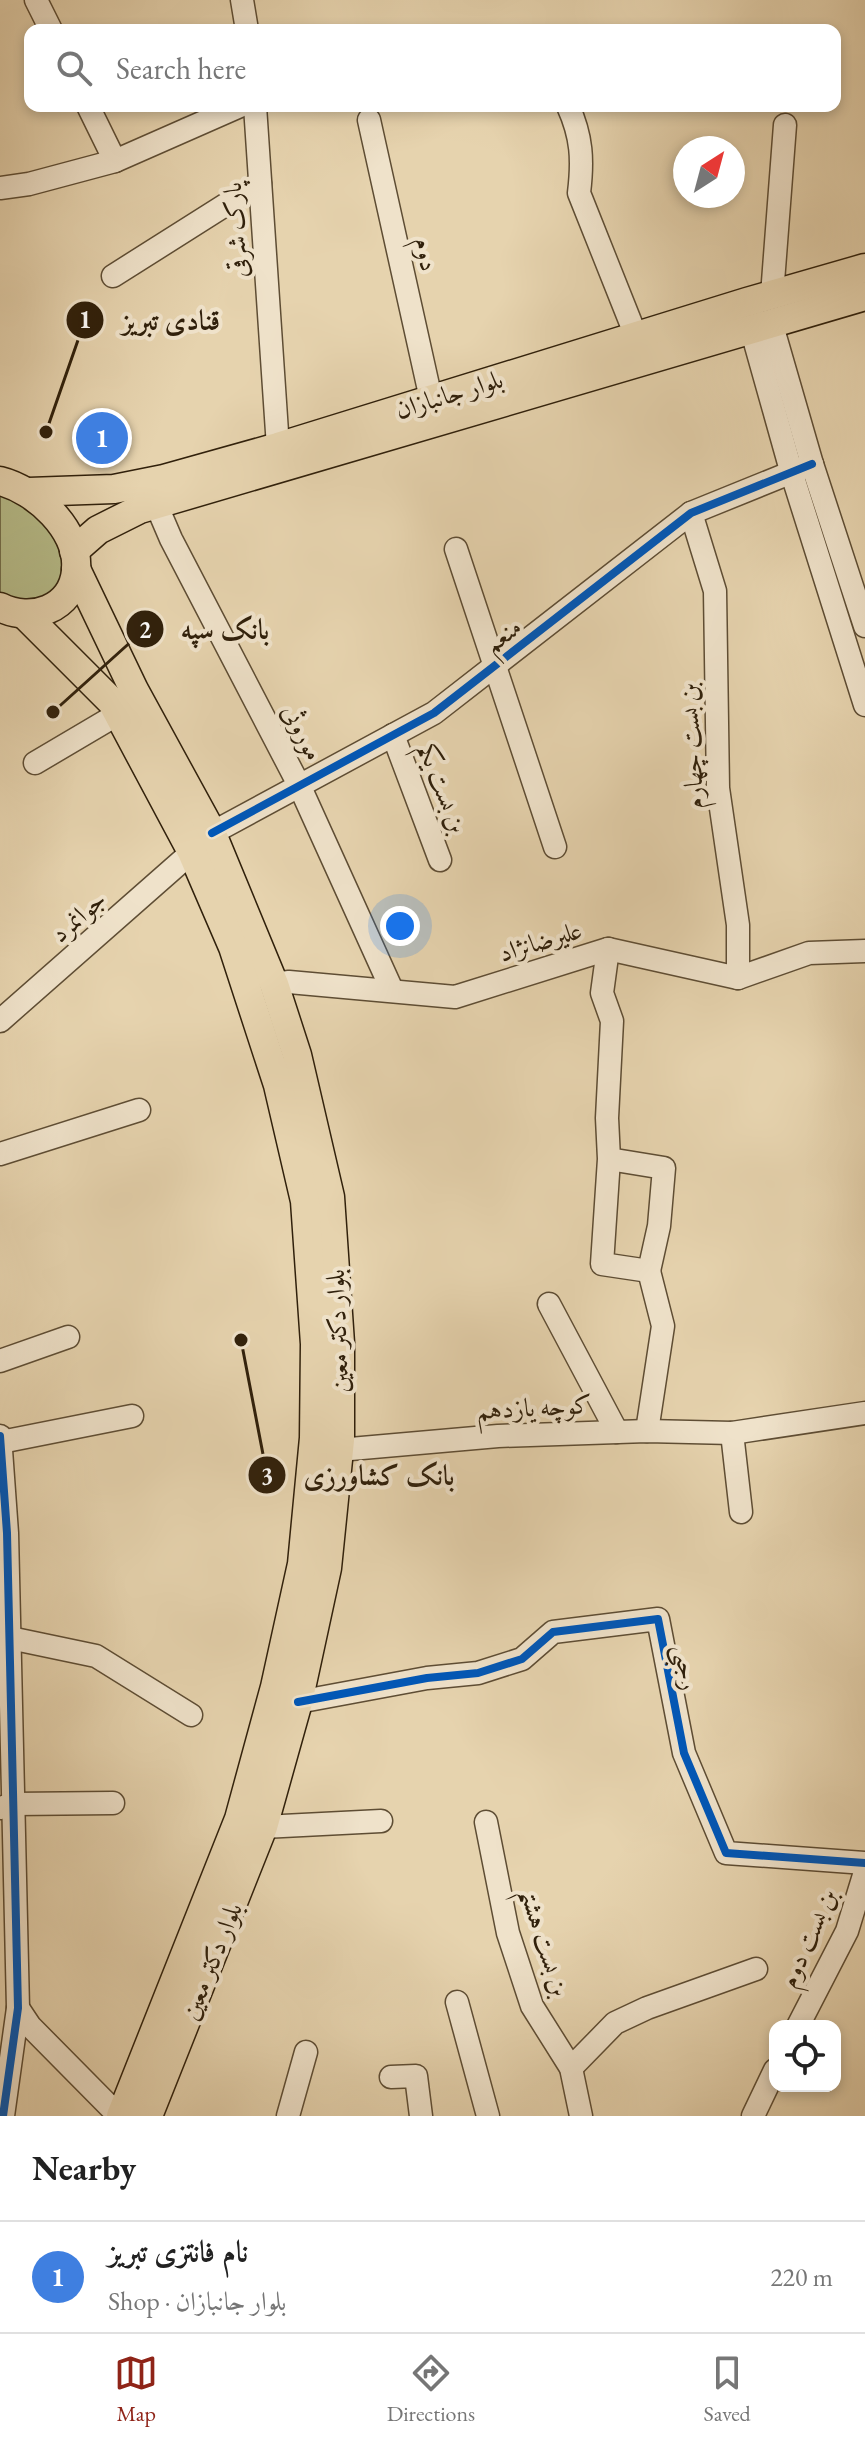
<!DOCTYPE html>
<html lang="en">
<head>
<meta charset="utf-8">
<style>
  :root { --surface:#fff; --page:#f6f6f6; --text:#222; --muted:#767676; --line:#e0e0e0; --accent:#8f2418 }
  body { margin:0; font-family:"EB Garamond",Amiri,serif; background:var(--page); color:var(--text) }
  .controls { position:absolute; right:24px; bottom:24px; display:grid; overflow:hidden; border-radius:16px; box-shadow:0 4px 12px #0003 }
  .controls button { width:72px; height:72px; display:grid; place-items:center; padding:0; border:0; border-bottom:2px solid var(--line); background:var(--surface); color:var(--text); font:40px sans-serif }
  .compass { position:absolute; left:673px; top:136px; width:72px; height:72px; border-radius:50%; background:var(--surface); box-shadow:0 4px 12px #0003; rotate:36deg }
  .you { position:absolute; left:400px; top:926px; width:28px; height:28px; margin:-20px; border:6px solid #fff; border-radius:50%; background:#1a73e8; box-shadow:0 0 0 12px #1a73e833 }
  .badge { display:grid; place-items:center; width:52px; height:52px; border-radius:50%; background:var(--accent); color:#fff; font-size:26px; font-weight:700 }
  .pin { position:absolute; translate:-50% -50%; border:4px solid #fff; box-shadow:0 2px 8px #0006 }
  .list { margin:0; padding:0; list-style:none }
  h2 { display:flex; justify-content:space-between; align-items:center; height:104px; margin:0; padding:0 32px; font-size:34px }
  h2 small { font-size:26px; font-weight:400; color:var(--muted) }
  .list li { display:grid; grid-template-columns:52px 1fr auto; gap:24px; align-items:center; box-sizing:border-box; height:112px; padding:0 32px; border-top:2px solid var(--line) }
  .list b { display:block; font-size:30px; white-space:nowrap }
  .list p { margin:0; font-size:26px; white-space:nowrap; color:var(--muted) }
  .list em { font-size:26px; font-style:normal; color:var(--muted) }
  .icon { flex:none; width:44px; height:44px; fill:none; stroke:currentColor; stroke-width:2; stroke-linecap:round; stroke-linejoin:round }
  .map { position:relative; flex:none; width:865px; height:2116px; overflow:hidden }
  .search { position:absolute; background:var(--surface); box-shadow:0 4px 12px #0003; left:24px; right:24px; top:24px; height:88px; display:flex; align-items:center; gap:20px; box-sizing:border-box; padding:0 28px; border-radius:16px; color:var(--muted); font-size:30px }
  .sheet { height:216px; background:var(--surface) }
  nav { display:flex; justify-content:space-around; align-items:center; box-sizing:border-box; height:112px; border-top:2px solid var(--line); background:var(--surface); font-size:22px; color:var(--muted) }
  nav a { display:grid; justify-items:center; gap:4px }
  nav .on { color:var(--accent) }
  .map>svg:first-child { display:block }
  .green { fill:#b6bc89; stroke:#736e4a; stroke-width:2 }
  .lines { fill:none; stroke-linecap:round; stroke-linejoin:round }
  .minor-casing { stroke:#5e4d34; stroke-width:25 }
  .major-casing { stroke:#30200b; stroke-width:31 }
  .minor { stroke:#efe2ca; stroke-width:22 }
  .major { stroke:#e6d3ae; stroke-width:28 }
  .cycleway-casing { stroke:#efe2ca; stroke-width:13 }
  .cycleway { stroke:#0057b8; stroke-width:8 }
  .labels { text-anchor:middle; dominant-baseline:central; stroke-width:8; stroke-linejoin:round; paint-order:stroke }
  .street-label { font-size:26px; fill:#30200b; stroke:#efe2ca }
  .leader { fill:none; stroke:#30200b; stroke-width:3 }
  .callout-dot { fill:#30200b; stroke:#efe2ca; stroke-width:3 }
  .mark-label { font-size:24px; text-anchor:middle; font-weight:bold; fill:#fff }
  .callout-label { font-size:28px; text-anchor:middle; font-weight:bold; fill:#30200b; stroke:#efe2ca; stroke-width:8; stroke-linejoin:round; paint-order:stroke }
</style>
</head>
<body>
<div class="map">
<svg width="865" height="2116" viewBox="0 0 865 2116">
  <rect width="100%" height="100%" fill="#e6d3ae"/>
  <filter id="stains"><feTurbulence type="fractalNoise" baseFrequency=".0025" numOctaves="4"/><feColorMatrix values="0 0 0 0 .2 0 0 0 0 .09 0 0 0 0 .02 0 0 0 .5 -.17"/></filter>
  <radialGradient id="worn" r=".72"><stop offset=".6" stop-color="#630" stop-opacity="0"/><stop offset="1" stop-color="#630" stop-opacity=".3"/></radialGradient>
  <path class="green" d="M 0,491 L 31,507 L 60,544 L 66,569 L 60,590 L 27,607 L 0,595 Z"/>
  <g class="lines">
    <defs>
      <g id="minor">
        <path d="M 36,0 L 51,30"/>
        <path d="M 242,0 L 247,30"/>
        <path d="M 88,106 L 115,161"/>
        <path d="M 255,106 L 278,447"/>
        <path d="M 568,106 C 582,137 583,160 579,193 L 636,336"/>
        <path d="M 369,120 L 431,399"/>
        <path d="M 0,188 L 29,184 L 115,161 L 240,106"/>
        <path d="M 113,276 L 260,183"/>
        <path d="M 772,295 L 785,125"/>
        <path d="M 771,322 L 812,464 L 865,626"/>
        <path d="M 751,328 L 792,474 L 865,705"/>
        <path d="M 156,504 L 171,539 L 300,787 L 392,990"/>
        <path d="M 691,513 L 715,591 L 718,788 L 738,925 L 738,978"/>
        <path d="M 456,549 L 555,847"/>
        <path d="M 393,735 L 440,860"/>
        <path d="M 35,763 L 118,714"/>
        <path d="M 212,833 L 434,713 L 691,513 L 812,464"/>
        <path d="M 608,949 L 602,993 L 612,1021 L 607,1118 L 609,1159 L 602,1264 L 649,1271 L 659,1226 L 664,1168 L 609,1159"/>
        <path d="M 274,984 L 289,982 L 455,997 L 608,949 L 738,978 L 809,953 L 865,951"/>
        <path d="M 0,1021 L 192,852"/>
        <path d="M 0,1154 L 139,1110"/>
        <path d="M 549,1304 L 617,1432"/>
        <path d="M 0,1361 L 68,1337"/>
        <path d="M 647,1431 L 663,1326 L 649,1271"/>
        <path d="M 732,1433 L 741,1512"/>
        <path d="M 0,1436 L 7,1533 L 18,2008 L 3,2116"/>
        <path d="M 1,1442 L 132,1416"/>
        <path d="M 339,1450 L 498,1436 L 647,1431 L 732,1433 L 865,1413"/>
        <path d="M 10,1638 L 96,1656 L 191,1715"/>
        <path d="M 298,1702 L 427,1678 L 478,1673 L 522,1659 L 553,1632 L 658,1619 L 684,1753 L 726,1853 L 865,1863"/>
        <path d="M 0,1808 L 13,1804 L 113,1803"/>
        <path d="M 486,1822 L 508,1933 L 532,2006 L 571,2068 L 581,2116"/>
        <path d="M 263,1827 L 381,1821"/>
        <path d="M 457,2002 L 488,2116"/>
        <path d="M 18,2008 L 30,2026 L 119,2116"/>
        <path d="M 798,2026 L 847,1931 L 865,1872"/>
        <path d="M 571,2068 L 615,2023 L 647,2008 L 756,1969"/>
        <path d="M 391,2077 L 416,2076 L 421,2116"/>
        <path d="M 288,2116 L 306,2052"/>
        <path d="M 753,2116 L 775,2070"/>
      </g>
      <g id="major">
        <path d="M 0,481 C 36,490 80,530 76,571 C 72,609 31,623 0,607"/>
        <path d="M 29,492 L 114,489 L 164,479 L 278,447 L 747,302 L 865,268"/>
        <path d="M 74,551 L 98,530 L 140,509 L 865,296"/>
        <path d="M 76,569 L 134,690 L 210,829 L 274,984 L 297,1055 L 330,1197 L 340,1343 L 340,1440 L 327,1568 L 298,1702 L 263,1827 L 148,2116"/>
        <path d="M 25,615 L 112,702 L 192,852 L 233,947 L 278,1085 L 305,1201 L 315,1344 L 314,1438 L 302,1564 L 275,1687 L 239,1819 L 121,2116"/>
      </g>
    </defs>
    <use href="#minor" class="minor-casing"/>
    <use href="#major" class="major-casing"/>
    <use href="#minor" class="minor"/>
    <use href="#major" class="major"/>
    <defs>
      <g id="cycleway">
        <path d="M 212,833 L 434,713 L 691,513 L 812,464"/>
        <path d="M 0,1436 L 7,1533 L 18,2008 L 3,2116"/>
        <path d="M 298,1702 L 427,1678 L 478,1673 L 522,1659 L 553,1632 L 658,1619 L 684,1753 L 726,1853 L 865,1863"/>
      </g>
    </defs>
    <use href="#cycleway" class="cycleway-casing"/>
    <use href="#cycleway" class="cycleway"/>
  </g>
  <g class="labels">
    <g class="street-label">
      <text transform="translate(235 230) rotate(-94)">پارک شرقی</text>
      <text transform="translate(427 254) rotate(78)">دوم</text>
      <text transform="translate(449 394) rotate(-17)">بلوار جانبازان</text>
      <text transform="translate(502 635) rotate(-38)">منعم</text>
      <text transform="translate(303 732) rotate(63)">موروثی</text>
      <text transform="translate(691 746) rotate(-93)">بن بست چهارم</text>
      <text transform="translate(443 788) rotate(69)">بن بست یکم</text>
      <text transform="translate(78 916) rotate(-41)">جوانمرد</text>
      <text transform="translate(540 941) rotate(-17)">علیرضانژاد</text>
      <text transform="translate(337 1331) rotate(-92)">بلوار دکتر معین</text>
      <text transform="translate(534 1407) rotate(-3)">کوچه یازدهم</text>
      <text transform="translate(687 1667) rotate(79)">رجبی</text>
      <text transform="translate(808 1938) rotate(-66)">بن بست دوم</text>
      <text transform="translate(545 1942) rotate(73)">بن بست هشتم</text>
      <text transform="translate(211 1961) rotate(-68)">بلوار دکتر معین</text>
    </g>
  </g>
  <path class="leader" d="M46 432L85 320M53 712L145 629M241 1340L267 1475"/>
  <g class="callout-dot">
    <circle cx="46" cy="432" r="8"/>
    <circle cx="53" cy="712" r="8"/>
    <circle cx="241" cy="1340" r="8"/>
    <circle cx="85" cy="320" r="20"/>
    <circle cx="145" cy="629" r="20"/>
    <circle cx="267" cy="1475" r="20"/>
  </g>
  <g class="mark-label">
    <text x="85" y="328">1</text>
    <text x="145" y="638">2</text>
    <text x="267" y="1484">3</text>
  </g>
  <g class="callout-label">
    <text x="171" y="330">قنادی تبریز</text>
    <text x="225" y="639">بانک سپه</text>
    <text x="379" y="1485">بانک کشاورزی</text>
  </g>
  <rect width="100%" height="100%" filter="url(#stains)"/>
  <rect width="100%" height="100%" fill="url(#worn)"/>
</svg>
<div class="controls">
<button><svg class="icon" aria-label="locate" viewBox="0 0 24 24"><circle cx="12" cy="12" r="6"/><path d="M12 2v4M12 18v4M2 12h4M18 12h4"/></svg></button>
</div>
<svg class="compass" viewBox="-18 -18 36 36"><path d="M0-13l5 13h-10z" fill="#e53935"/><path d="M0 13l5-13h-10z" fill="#767676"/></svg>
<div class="you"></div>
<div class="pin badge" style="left:102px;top:438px;background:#3f7fe0">1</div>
<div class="search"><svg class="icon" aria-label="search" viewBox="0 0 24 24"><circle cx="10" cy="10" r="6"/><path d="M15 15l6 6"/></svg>Search here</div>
</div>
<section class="sheet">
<h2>Nearby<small></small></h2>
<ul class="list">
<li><span class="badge" style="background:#3f7fe0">1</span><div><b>نام فانتزی تبریز</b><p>Shop · بلوار جانبازان</p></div><em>220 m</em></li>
</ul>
</section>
<nav>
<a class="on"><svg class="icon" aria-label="map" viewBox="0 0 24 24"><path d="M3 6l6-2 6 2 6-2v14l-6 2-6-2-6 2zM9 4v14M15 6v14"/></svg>Map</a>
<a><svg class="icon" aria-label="directions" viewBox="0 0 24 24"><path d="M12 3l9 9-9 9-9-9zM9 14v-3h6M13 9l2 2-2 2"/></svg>Directions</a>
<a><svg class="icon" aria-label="saved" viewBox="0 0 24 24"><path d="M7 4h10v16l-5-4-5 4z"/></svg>Saved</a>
</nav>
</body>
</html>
